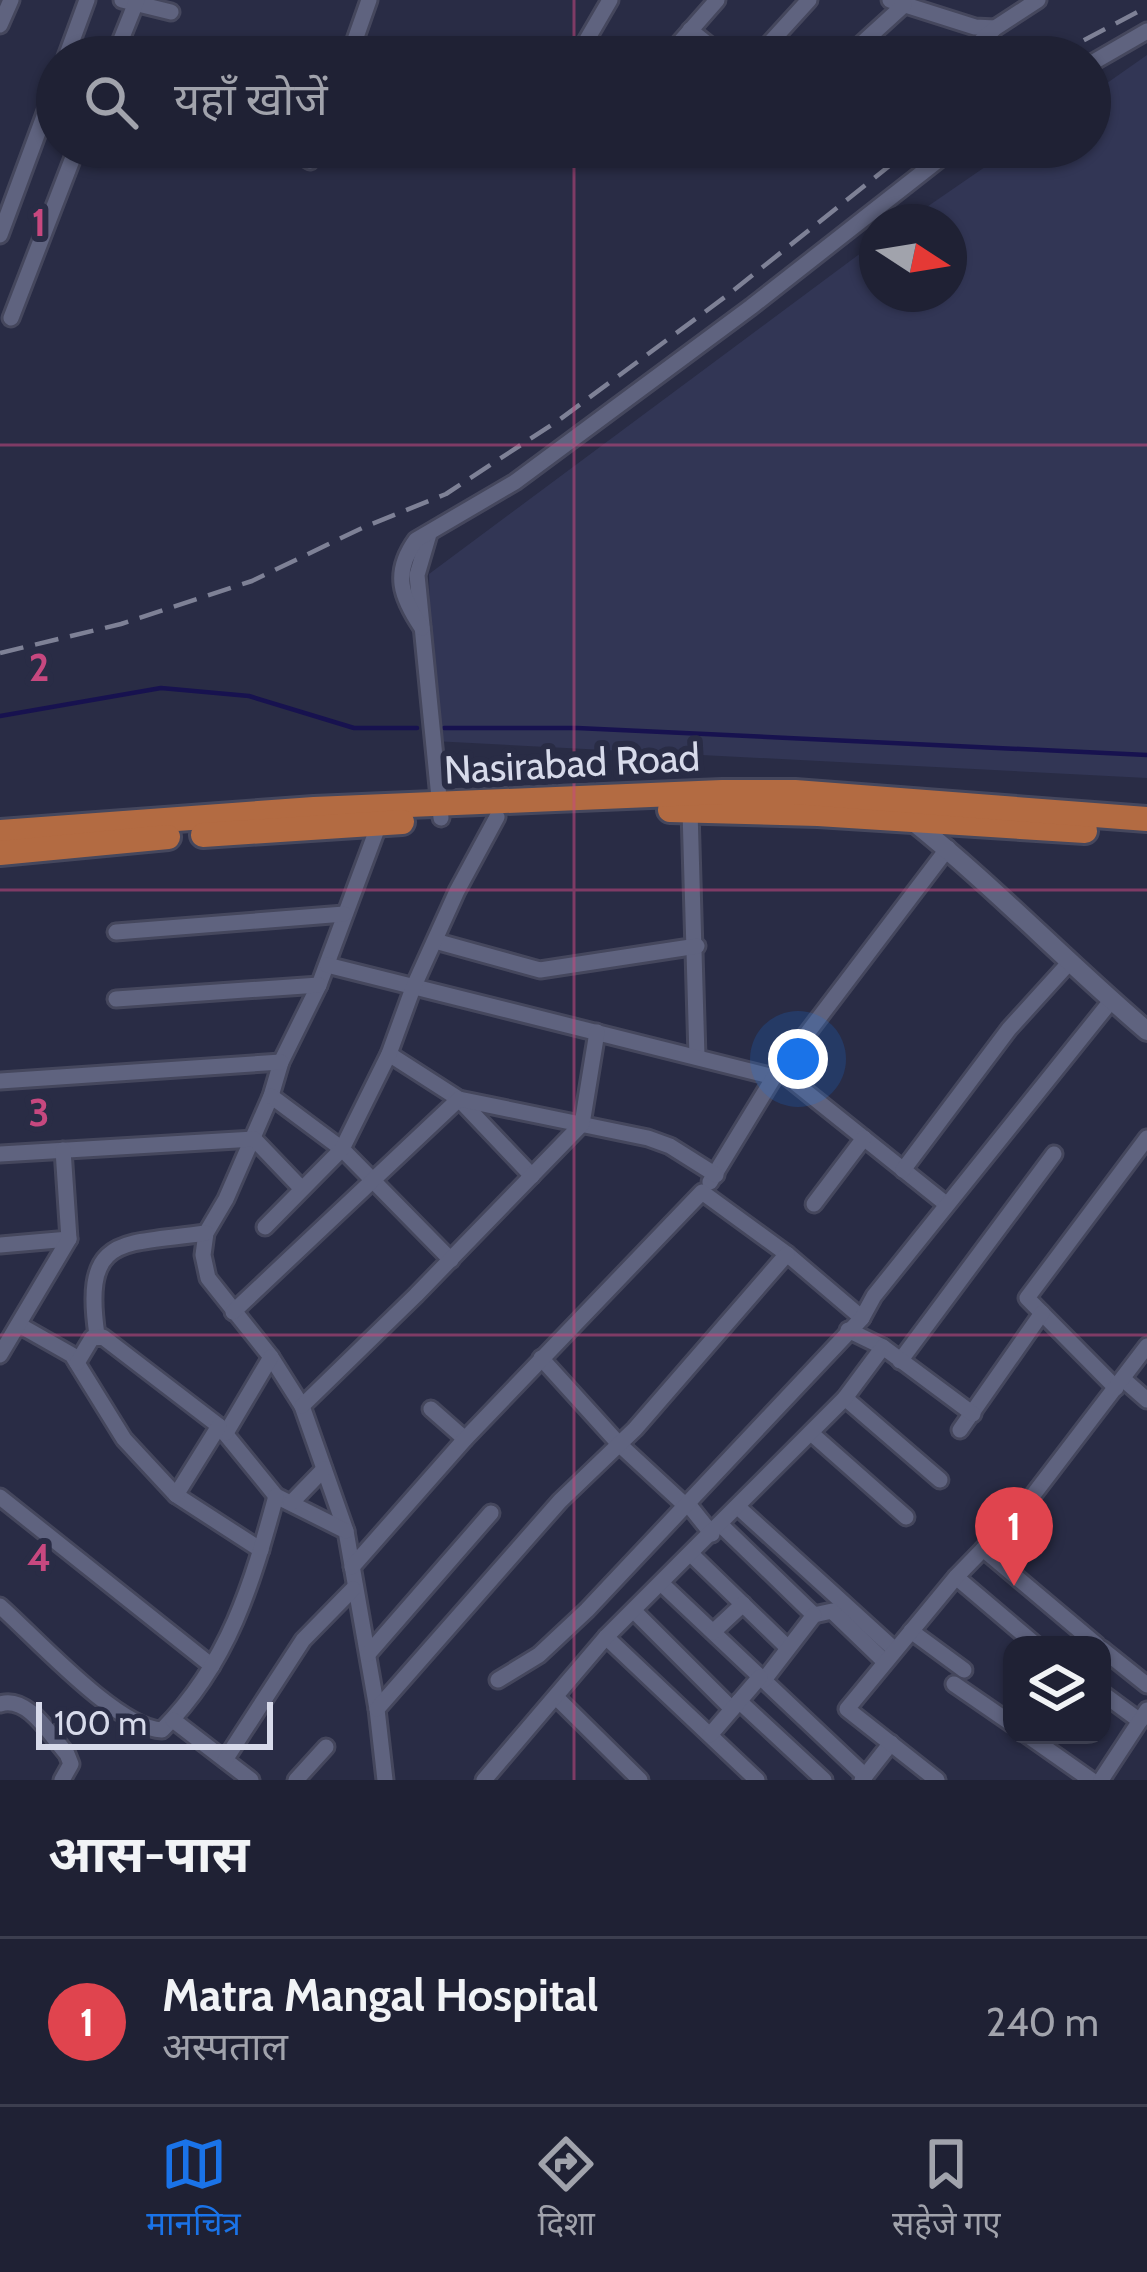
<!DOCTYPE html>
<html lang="hi">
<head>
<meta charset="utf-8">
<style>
  :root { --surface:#1f2134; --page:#2c2e40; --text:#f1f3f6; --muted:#a1a3ac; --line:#3c3e4f; --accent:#1a73e8 }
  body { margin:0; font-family:Cabin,"Noto Sans Devanagari",sans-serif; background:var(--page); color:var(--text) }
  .controls { position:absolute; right:36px; bottom:36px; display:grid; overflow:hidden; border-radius:24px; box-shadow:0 3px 9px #0004 }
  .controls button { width:108px; height:108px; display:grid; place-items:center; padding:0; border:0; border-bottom:3px solid var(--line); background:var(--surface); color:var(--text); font:60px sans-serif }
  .compass { position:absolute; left:859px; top:204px; width:108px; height:108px; border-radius:50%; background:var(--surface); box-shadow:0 3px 9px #0004; rotate:102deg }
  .scale { position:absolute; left:36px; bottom:30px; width:237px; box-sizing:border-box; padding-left:12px; border:6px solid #d7daea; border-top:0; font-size:33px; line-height:42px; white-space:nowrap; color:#d7daea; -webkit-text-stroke:9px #292c45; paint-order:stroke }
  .you { position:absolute; left:798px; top:1059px; width:42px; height:42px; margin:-30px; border:9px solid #fff; border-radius:50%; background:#1a73e8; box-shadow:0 0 0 18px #1a73e833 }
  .badge { display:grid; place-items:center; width:78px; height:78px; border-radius:50%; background:var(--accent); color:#fff; font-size:39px; font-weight:700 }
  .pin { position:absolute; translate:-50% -99px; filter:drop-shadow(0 3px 6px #0008) }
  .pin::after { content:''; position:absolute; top:63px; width:42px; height:36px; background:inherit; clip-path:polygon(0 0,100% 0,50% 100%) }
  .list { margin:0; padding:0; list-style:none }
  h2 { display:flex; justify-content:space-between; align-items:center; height:156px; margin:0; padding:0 48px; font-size:51px }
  h2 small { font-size:39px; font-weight:400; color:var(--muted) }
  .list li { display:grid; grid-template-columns:78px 1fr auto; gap:36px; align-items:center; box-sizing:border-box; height:168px; padding:0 48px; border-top:3px solid var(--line) }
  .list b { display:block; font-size:45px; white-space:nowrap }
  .list p { margin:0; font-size:39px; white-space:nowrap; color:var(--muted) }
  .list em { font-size:39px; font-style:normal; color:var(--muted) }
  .icon { flex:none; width:66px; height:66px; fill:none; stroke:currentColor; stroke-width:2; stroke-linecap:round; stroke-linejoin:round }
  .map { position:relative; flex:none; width:1147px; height:1780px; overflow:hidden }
  .search { position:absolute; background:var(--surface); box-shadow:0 3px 9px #0004; left:36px; right:36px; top:36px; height:132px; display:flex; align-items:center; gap:30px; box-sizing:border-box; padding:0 42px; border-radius:66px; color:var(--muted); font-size:45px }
  .sheet { height:324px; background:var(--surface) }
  nav { display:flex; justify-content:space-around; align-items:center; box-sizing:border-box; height:168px; border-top:3px solid var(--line); background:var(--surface); font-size:33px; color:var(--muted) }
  nav a { display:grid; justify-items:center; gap:6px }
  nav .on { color:var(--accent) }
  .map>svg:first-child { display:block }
  .built { fill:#323655 }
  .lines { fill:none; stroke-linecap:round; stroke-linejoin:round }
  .stream { stroke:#17124f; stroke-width:4.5 }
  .minor-casing { stroke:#45475d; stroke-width:21 }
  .tertiary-casing { stroke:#45475d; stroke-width:24 }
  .trunk-casing { stroke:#45475d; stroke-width:30 }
  .minor { stroke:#5f637f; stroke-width:15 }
  .tertiary { stroke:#5f637f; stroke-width:18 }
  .trunk { stroke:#b36b42; stroke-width:24 }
  .rail { stroke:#7e8196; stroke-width:4.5; stroke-dasharray:24 12; stroke-linecap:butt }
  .grid { fill:none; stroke:#c7487f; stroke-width:3; stroke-opacity:0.55 }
  .labels { text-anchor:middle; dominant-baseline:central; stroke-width:12; stroke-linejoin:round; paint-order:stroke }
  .street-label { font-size:39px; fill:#d7daea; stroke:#292c45 }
  .grid-label { font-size:39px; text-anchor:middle; font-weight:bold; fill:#c7487f; stroke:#292c45; stroke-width:12; stroke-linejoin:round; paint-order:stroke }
</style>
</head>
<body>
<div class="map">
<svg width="1147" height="1780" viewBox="0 0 1147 1780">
  <rect width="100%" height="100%" fill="#292c45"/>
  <path class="built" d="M 1147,55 L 1147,778 L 433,741 L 429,574 L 877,241 L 877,294 L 949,294 L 949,222 L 905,222 L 1014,147 L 1090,147 L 1090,95 Z"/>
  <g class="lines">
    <g class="stream">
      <path d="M 0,716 L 161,688 L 249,696 L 354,728 L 417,728"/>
      <path d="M 444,728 L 577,728 L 1147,755"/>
    </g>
    <defs>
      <g id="minor">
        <path d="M 122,0 L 171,12"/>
        <path d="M 890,0 L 975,27 L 995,28"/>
        <path d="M 0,25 L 11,0"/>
        <path d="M 690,30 L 724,57"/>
        <path d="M 578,55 L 610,0"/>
        <path d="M 66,57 L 87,0"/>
        <path d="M 114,57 L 137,0"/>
        <path d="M 349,57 L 369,0"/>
        <path d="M 667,57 L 717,0"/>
        <path d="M 757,57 L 809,0"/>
        <path d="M 847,57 L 904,5"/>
        <path d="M 964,57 L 995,28 L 1038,0"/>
        <path d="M 1090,64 L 1147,31"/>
        <path d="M 288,147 L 310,161 L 316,147"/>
        <path d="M 858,149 L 861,147"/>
        <path d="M 0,235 L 57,81"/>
        <path d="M 11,318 L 77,147"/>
        <path d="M 429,534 L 417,575 L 441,818"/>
        <path d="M 422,628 C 401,597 392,573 416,540 L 515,482 L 751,307 L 955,147"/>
        <path d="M 690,810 L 697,1057"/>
        <path d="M 379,824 L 319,985 L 281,1062 L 271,1096 L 226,1199 L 206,1233 L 203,1255 L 208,1278 L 271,1357 L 302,1406 L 346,1531 L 377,1709 L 385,1780"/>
        <path d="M 116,932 L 344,914"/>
        <path d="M 435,941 L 540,970 L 697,946"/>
        <path d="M 327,965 L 774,1077"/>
        <path d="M 116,999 L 319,985"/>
        <path d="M 389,1054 L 459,1099 L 532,1176"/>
        <path d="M 779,1070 L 946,1204"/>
        <path d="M 0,1081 L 281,1062"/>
        <path d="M 271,1096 L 342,1149 L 451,1260"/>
        <path d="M 0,1154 L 254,1139 L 301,1188"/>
        <path d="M 903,1170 L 1009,1029 L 1068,964"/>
        <path d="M 710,1182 L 774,1077 L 948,848"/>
        <path d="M 814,1204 L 864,1138"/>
        <path d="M 265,1227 L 342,1149 L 389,1054 L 413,988 L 457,891 L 497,817"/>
        <path d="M 0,1245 L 69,1239"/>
        <path d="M 233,1312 L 459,1099 L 648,1138 L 670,1146 L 716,1175"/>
        <path d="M 21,1326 L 72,1355 L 124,1439 L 176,1495 L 261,1550"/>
        <path d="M 848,1330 L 883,1347"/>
        <path d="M 97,1335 C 82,1233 123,1245 206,1233"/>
        <path d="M 0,1355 L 69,1239 L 63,1150"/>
        <path d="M 541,1358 L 619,1444 L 686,1506"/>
        <path d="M 900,1361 L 1054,1154"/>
        <path d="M 77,1363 L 92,1338 L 103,1337 L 219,1426 L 276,1496 L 346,1531"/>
        <path d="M 1123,1379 L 1147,1400"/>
        <path d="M 1116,1388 L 1027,1298 L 1147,1138"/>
        <path d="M 845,1398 L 940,1480"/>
        <path d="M 302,1406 L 416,1295 L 582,1124 L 597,1032"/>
        <path d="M 431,1409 L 465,1439"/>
        <path d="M 960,1430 L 1042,1313"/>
        <path d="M 226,1433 L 271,1357"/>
        <path d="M 811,1433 L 906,1517"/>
        <path d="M 176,1495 L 219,1426"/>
        <path d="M 0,1497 L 212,1666"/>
        <path d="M 291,1503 L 324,1469"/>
        <path d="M 688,1504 L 712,1534"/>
        <path d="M 738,1507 L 895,1650"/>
        <path d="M 721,1525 L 814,1615 L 832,1611 L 885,1662"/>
        <path d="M 983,1549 L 1097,1645"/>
        <path d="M 692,1555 L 788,1648"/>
        <path d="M 352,1567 L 465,1439 L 702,1192 L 787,1254 L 862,1318"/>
        <path d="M 956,1577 L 1036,1645"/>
        <path d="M 662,1584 L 865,1776"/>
        <path d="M 0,1606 C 35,1637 117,1728 162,1730 C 229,1663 252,1584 276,1496"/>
        <path d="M 634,1611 L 732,1709"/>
        <path d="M 911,1631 L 964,1670"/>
        <path d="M 713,1632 L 743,1604"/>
        <path d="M 606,1637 L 757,1780"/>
        <path d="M 1102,1649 L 1147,1685"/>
        <path d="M 368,1654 L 491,1513"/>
        <path d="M 498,1680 L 539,1655 L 587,1610 L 862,1318 L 874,1296 L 1111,1001"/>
        <path d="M 764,1680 L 814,1615"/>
        <path d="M 954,1684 L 1012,1724"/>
        <path d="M 1102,1693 L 1140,1721"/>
        <path d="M 557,1698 L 640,1780"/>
        <path d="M 739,1701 L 824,1780"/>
        <path d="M 0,1704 C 28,1695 50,1735 67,1754 L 71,1764 L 62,1780"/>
        <path d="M 377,1709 L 560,1501 L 635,1429 L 787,1254"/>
        <path d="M 173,1720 L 251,1780"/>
        <path d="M 710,1735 L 760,1677"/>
        <path d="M 1027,1735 L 1091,1780"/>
        <path d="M 225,1760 L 303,1640 L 353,1589"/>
        <path d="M 296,1780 L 326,1747"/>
        <path d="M 484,1780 L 606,1637 L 845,1398 L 883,1347 L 973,1414"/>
        <path d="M 862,1780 L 891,1743"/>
        <path d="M 937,1780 L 847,1709 L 956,1577 L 1024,1507 L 1147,1346"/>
        <path d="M 1101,1780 L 1147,1710"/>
      </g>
      <path id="tertiary" d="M 910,819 C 993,885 1066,962 1147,1031"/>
      <g id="trunk">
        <path d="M 670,810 L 818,814 L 1085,831"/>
        <path d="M 0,832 L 314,809 L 722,792 L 795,792 L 1147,819"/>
        <path d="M 203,835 L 402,822"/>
        <path d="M 0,853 L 168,837"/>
      </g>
    </defs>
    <use href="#minor" class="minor-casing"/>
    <use href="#tertiary" class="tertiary-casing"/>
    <use href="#trunk" class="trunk-casing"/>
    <use href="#minor" class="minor"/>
    <use href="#tertiary" class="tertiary"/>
    <use href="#trunk" class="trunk"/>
    <g class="rail">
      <path d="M 1052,57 L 1147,7"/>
      <path d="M 0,653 L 121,624 L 252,581 L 362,528 L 446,494 L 559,420 L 729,294 L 913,147"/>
    </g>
  </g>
  <path class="grid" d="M 574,0 L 574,57M 574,147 L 574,1780M 0,445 L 1147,445M 0,890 L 1147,890M 0,1335 L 1147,1335"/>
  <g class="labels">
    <g class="street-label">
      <text transform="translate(572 763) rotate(-3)">Nasirabad Road</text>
    </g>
  </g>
  <g class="grid-label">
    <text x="39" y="236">1</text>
    <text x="39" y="681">2</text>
    <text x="39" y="1126">3</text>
    <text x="39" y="1571">4</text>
  </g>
</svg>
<div class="controls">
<button><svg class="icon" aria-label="layers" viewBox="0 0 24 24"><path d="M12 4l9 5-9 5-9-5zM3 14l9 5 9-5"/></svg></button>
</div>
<svg class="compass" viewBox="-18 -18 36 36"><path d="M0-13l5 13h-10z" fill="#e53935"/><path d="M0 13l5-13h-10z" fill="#a1a3ac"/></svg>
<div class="scale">100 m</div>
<div class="you"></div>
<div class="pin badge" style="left:1014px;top:1586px;background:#e0444e">1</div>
<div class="search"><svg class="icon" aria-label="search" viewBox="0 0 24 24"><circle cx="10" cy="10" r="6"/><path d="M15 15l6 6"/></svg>यहाँ खोजें</div>
</div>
<section class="sheet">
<h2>आस-पास<small></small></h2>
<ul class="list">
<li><span class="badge" style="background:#e0444e">1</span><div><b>Matra Mangal Hospital</b><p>अस्पताल</p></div><em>240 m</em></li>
</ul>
</section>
<nav>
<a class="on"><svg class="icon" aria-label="map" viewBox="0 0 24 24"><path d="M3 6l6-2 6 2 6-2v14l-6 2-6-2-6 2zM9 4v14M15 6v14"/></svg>मानचित्र</a>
<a><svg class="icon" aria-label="directions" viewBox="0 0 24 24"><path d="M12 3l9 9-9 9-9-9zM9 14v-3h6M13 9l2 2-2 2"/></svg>दिशा</a>
<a><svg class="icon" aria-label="saved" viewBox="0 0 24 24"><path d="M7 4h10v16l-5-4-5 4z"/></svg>सहेजे गए</a>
</nav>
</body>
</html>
